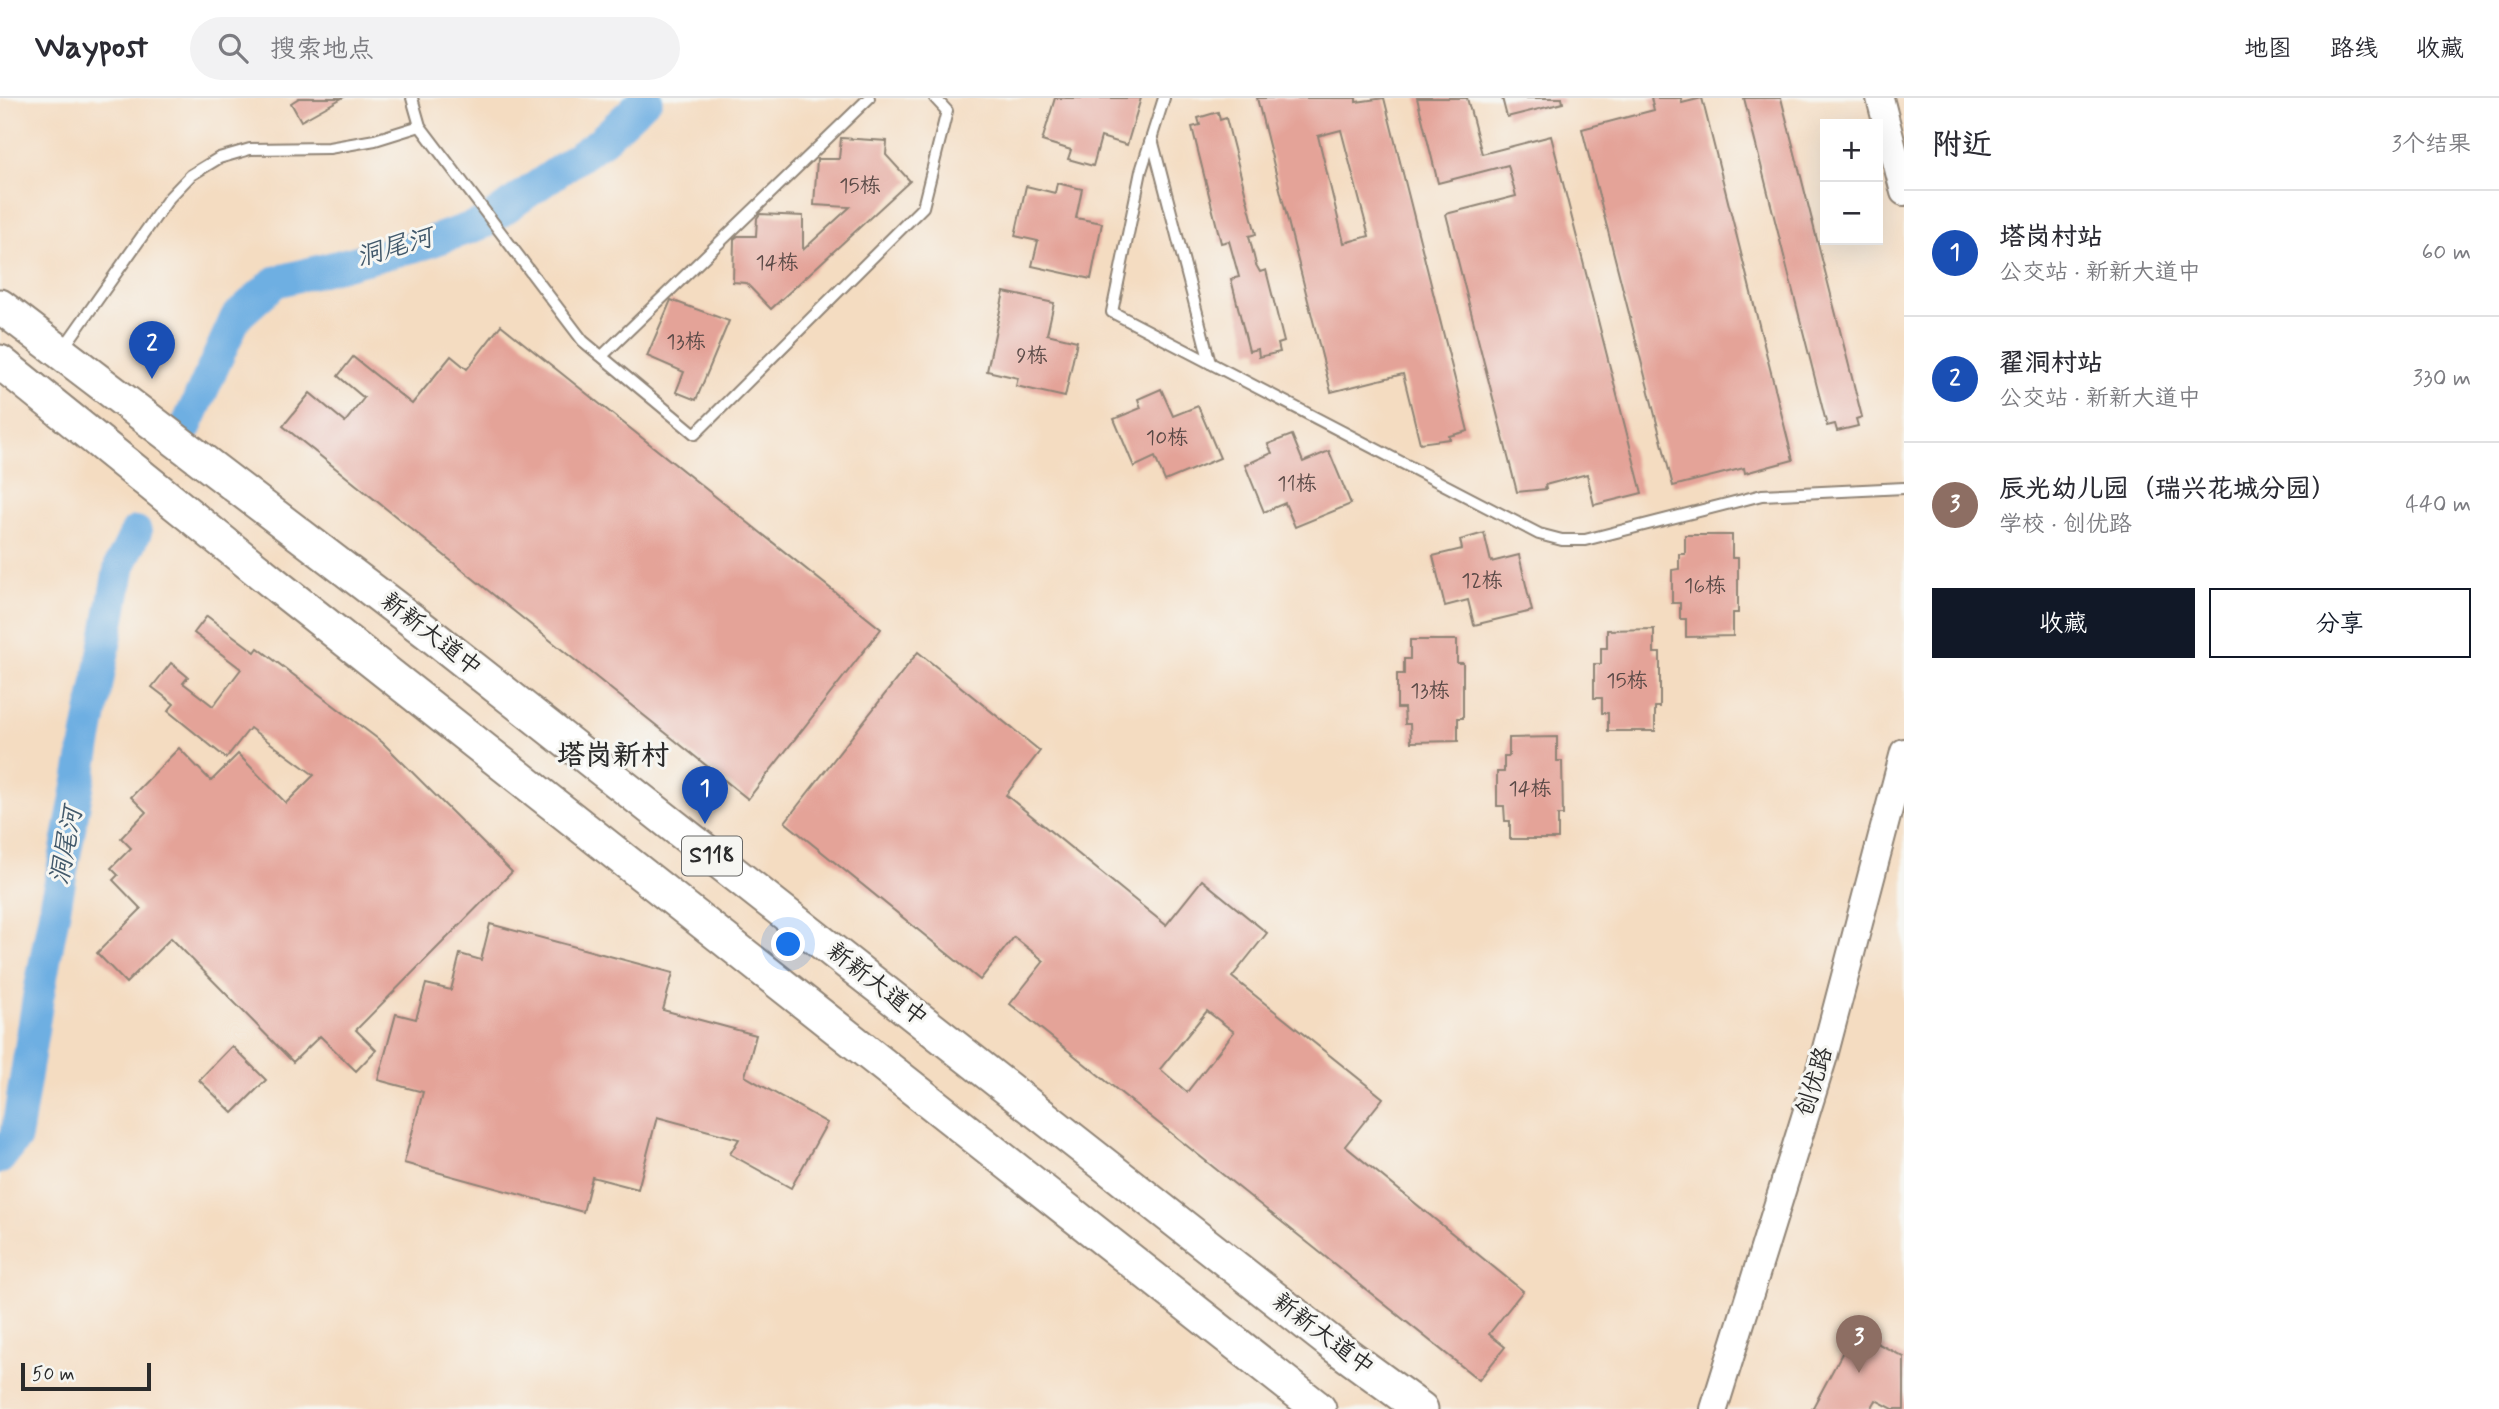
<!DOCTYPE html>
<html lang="zh">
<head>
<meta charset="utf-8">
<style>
  :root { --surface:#fff; --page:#f2f2f3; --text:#2b2b33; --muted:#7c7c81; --line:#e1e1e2; --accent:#111827 }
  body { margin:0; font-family:Mynerve,"LXGW WenKai TC",sans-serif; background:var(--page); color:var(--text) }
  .controls { position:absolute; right:21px; top:21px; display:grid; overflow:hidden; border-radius:0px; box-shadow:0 7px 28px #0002 }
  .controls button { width:63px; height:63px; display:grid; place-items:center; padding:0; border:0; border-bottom:2px solid var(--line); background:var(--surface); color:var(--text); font:35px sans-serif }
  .scale { position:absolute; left:21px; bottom:18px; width:130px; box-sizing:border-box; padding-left:7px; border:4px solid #2b2b2b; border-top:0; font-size:19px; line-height:24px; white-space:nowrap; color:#2b2b2b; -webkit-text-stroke:5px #f6f6f2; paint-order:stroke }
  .you { position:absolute; left:789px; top:847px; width:24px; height:24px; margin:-18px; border:5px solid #fff; border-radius:50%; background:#1a73e8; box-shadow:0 0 0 10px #1a73e833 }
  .badge { display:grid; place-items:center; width:46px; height:46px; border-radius:50%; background:var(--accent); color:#fff; font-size:23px; font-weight:700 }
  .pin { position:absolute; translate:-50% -58px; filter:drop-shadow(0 2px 4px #0008) }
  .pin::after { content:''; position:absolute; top:37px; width:24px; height:21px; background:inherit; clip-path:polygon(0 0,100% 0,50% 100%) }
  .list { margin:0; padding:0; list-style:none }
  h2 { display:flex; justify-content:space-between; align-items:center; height:91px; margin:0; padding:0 28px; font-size:30px }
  h2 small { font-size:23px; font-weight:400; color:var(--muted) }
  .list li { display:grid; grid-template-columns:46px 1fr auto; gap:21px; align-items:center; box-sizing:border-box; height:126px; padding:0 28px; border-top:2px solid var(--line) }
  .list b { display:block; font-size:26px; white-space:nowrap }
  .list p { margin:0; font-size:23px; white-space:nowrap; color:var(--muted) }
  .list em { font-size:23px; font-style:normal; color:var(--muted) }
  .actions { display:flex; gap:14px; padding:21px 28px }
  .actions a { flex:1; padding:16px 0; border:2px solid var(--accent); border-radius:0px; text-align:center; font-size:24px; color:var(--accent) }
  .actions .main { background:var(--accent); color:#fff }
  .icon { flex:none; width:38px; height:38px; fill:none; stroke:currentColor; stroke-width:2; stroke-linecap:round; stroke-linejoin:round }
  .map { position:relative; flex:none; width:1904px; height:1311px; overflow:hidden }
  header { display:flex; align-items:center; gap:42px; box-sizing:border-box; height:98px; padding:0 35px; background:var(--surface); border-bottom:2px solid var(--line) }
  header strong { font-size:33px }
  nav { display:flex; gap:38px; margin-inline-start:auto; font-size:24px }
  .search { width:490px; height:63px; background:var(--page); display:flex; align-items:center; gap:18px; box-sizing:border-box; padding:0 24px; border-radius:38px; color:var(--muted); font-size:26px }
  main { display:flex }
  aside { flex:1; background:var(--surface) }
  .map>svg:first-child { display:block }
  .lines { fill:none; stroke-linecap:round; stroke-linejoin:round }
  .river { stroke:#6eafe2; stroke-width:32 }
  .building { fill:#e4a398; fill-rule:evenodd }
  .service-casing { stroke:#908476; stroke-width:14 }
  .tertiary-casing { stroke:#908476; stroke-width:30 }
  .primary-casing { stroke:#908476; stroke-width:37 }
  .service { stroke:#fff; stroke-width:10 }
  .tertiary { stroke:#fff; stroke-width:26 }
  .primary { stroke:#fff; stroke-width:33 }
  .labels { text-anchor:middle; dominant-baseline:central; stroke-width:6; stroke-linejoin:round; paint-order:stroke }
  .number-label { font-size:21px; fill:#594946 }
  .shield { fill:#f6f6f2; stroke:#686867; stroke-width:2 }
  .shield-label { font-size:23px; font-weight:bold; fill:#2b2b2b }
  .street-label { font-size:24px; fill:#2b2b2b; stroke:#f6f6f2 }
  .water-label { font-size:26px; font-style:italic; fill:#42596b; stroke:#f6f6f2 }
  .quarter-label { font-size:28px; font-weight:bold; fill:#2b2b2b; stroke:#f6f6f2 }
</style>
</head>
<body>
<header>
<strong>Waypost</strong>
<div class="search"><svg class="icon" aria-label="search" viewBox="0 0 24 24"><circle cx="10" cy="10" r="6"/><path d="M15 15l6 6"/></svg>搜索地点</div>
<nav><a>地图</a><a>路线</a><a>收藏</a></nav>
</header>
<main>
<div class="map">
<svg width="1904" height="1311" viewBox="0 0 1904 1311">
  <rect width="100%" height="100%" fill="#f6f6f2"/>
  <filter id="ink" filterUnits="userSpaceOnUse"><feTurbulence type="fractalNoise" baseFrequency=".0143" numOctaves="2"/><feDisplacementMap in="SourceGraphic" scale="14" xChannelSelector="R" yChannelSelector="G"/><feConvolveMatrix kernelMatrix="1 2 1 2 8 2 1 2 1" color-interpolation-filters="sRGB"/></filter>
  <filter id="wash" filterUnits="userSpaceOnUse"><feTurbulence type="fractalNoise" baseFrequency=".00686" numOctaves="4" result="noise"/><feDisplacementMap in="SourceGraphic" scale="28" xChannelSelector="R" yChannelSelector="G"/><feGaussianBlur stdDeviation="1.57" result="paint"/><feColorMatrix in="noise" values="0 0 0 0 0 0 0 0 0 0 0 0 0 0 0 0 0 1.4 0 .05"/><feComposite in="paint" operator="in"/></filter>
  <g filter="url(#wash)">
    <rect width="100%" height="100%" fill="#f4dcc1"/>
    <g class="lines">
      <g class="river">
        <path d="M 186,329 L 236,219 L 275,184 L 424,146 L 484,125 L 600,44 L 647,0"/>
        <path d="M 0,1060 L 16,1039 L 38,900 L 120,467 L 136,434"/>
      </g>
    </g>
    <g id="blocks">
      <g class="building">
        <path d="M 299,0 L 342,0 L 301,23 L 291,5 Z"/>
        <path d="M 1055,0 L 1141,0 L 1127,47 L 1101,39 L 1093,68 L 1068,61 L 1071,52 L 1042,43 Z"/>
        <path d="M 1257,0 L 1356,0 L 1356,4 L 1384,0 L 1468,333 L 1449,338 L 1450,341 L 1420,345 L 1403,276 L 1331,294 ZM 1341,32 L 1369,138 L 1344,145 L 1318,38 Z"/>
        <path d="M 1417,0 L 1467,0 L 1482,56 L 1551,38 L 1642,395 L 1594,407 L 1587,376 L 1545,387 L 1546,391 L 1517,394 L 1446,116 L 1516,98 L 1508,67 L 1438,85 Z"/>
        <path d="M 1502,0 L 1562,0 L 1563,5 L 1507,19 Z"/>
        <path d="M 1651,0 L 1681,0 L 1682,5 L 1702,0 L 1793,362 L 1745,375 L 1744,370 L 1673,388 L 1582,31 L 1654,12 Z"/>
        <path d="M 1744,0 L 1781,0 L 1862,319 L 1856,321 L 1858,328 L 1837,333 L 1835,326 L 1827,328 Z"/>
        <path d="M 1218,14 L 1220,22 L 1226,20 L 1256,136 L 1249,138 L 1256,167 L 1260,174 L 1266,172 L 1284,244 L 1278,246 L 1280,254 L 1259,259 L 1258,251 L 1249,253 L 1231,181 L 1239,179 L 1229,143 L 1221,145 L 1192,29 L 1200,27 L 1198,20 Z"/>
        <path d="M 841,40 L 887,43 L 886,57 L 910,83 L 771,211 L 746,185 L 733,184 L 734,141 L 738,138 L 756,138 L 757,120 L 760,116 L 803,118 L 803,152 L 850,109 L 814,107 L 817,61 L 839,61 Z"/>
        <path d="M 1057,85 L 1082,91 L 1076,120 L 1102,125 L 1091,181 L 1032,168 L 1038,143 L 1015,138 L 1026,88 L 1055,95 Z"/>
        <path d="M 1004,194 L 1054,205 L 1047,236 L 1077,243 L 1065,299 L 1016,288 L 1018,280 L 987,273 Z"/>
        <path d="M 671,202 L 729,223 L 696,302 L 676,294 L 684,274 L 647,258 Z"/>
        <path d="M 501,227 L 881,531 L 748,701 L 283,328 L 310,295 L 345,324 L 364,300 L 338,278 L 353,259 L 412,306 L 451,258 L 467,271 Z"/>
        <path d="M 1161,291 L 1173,318 L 1198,308 L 1220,360 L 1165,383 L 1155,359 L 1134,369 L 1114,321 L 1141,310 L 1138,301 Z"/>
        <path d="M 1292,337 L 1303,364 L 1329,353 L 1351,406 L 1295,429 L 1285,405 L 1264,414 L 1245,367 L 1272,355 L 1268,346 Z"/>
        <path d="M 1484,435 L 1491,464 L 1519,457 L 1532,513 L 1474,527 L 1468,502 L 1445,508 L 1433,458 L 1462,451 L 1460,442 Z"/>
        <path d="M 1685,437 L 1732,437 L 1732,460 L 1738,460 L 1738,515 L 1733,515 L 1733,538 L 1686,539 L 1686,521 L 1680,521 L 1680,505 L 1672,505 L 1672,472 L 1679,471 L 1679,456 L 1685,456 Z"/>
        <path d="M 207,518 L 255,554 L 258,550 L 382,644 L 512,774 L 356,932 L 376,952 L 356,973 L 320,938 L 293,964 L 171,840 L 126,885 L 97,855 L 141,811 L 113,782 L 118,777 L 111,770 L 131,750 L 121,740 L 146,714 L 131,699 L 179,650 L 211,683 L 238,656 L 286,705 L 314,677 L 250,630 L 226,660 L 168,613 L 174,606 L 152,589 L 171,565 L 188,579 L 183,585 L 213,608 L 241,571 L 194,535 Z"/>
        <path d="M 1654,531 L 1654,555 L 1660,555 L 1660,609 L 1655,609 L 1655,633 L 1608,633 L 1608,615 L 1602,615 L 1602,600 L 1594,600 L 1594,566 L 1601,566 L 1601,550 L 1607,550 L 1607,532 Z"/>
        <path d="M 1410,542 L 1457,542 L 1457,565 L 1463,565 L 1463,620 L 1458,620 L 1458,643 L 1411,644 L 1410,626 L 1405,626 L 1404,610 L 1397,610 L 1397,576 L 1404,576 L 1404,561 L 1410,561 Z"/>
        <path d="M 918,554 L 1040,653 L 1006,697 L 1141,807 L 1166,827 L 1202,782 L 1267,835 L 1232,879 L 1383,1000 L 1345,1048 L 1523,1193 L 1489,1236 L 1505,1249 L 1479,1282 L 1010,906 L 1044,863 L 1014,839 L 980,882 L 785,724 ZM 1207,913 L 1234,934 L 1187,994 L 1160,971 Z"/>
        <path d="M 1557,639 L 1557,663 L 1562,663 L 1563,717 L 1558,717 L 1558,741 L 1510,741 L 1510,723 L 1505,723 L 1504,708 L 1497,708 L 1497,674 L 1504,674 L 1504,658 L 1509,658 L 1509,640 Z"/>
        <path d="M 490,826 L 673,875 L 663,912 L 756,937 L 745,978 L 827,1025 L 791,1090 L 730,1056 L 739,1041 L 657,1019 L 638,1091 L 592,1079 L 583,1114 L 404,1065 L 423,994 L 378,982 L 396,916 L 416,921 L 426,886 L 451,892 L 460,856 L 481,862 Z"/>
        <path d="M 232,948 L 266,982 L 233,1015 L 199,982 Z"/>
        <path d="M 1854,1233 L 1904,1259 L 1904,1311 L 1893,1311 L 1876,1302 L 1871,1311 L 1812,1311 Z"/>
      </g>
    </g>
  </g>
  <g filter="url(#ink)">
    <use href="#blocks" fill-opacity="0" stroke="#908476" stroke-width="2"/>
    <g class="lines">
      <defs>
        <g id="service">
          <path d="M 412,0 L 420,28 L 583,243 L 695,336 L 923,109 L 947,13 L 935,0"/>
          <path d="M 1164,0 L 1141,73 L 1112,214 L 1539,436 L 1562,442 L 1585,442 L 1762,397 L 1904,390"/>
          <path d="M 1152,41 L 1210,265"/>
          <path d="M 62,252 L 169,100 L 191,77 L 219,60 L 250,51 L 329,50 L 375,42 L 420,28"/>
          <path d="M 602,258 L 869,0"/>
        </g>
        <g id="tertiary">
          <path d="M 1880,0 L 1904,94"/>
          <path d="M 1714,1311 L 1824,958 L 1904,654"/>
        </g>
        <g id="primary">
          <path d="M 0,208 L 431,537 L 1335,1248 L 1421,1311"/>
          <path d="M 0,264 L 281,491 L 1319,1311"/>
        </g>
      </defs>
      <use href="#service" class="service-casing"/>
      <use href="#tertiary" class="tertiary-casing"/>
      <use href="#primary" class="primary-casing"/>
      <use href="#service" class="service"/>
      <use href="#tertiary" class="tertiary"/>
      <use href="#primary" class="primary"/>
    </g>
  </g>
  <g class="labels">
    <g class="number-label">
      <text x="860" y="88">15栋</text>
      <text x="777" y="165">14栋</text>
      <text x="686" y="244">13栋</text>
      <text x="1032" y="258">9栋</text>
      <text x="1167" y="340">10栋</text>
      <text x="1297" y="386">11栋</text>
      <text x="1482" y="483">12栋</text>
      <text x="1705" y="488">16栋</text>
      <text x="1627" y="583">15栋</text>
      <text x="1430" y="593">13栋</text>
      <text x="1530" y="691">14栋</text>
    </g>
    <rect class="shield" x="682" y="738.5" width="60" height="39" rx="5"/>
    <g class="shield-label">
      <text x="712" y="758">S118</text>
    </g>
    <g class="street-label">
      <text transform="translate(431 537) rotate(38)">新新大道中</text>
      <text transform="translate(877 887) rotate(38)">新新大道中</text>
      <text transform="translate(1815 984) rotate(-73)">创优路</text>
      <text transform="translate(1323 1237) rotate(37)">新新大道中</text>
    </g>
    <g class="water-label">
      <text transform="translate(395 150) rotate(-16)">洞尾河</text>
      <text transform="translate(67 748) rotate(-79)">洞尾河</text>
    </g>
    <g class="quarter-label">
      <text x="613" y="658">塔岗新村</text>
    </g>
  </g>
</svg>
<div class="controls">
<button>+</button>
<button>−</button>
</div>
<div class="scale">50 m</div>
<div class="you"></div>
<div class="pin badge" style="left:705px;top:726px;background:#1a4fb4">1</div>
<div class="pin badge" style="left:152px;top:281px;background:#1a4fb4">2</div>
<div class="pin badge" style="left:1859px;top:1275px;background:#8d6e63">3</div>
</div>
<aside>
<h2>附近<small>3个结果</small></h2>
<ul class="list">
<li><span class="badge" style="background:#1a4fb4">1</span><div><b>塔岗村站</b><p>公交站 · 新新大道中</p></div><em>60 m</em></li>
<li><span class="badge" style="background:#1a4fb4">2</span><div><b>翟洞村站</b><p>公交站 · 新新大道中</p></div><em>330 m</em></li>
<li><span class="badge" style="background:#8d6e63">3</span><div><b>辰光幼儿园（瑞兴花城分园）</b><p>学校 · 创优路</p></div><em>440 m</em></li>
</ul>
<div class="actions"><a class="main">收藏</a><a>分享</a></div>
</aside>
</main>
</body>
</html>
